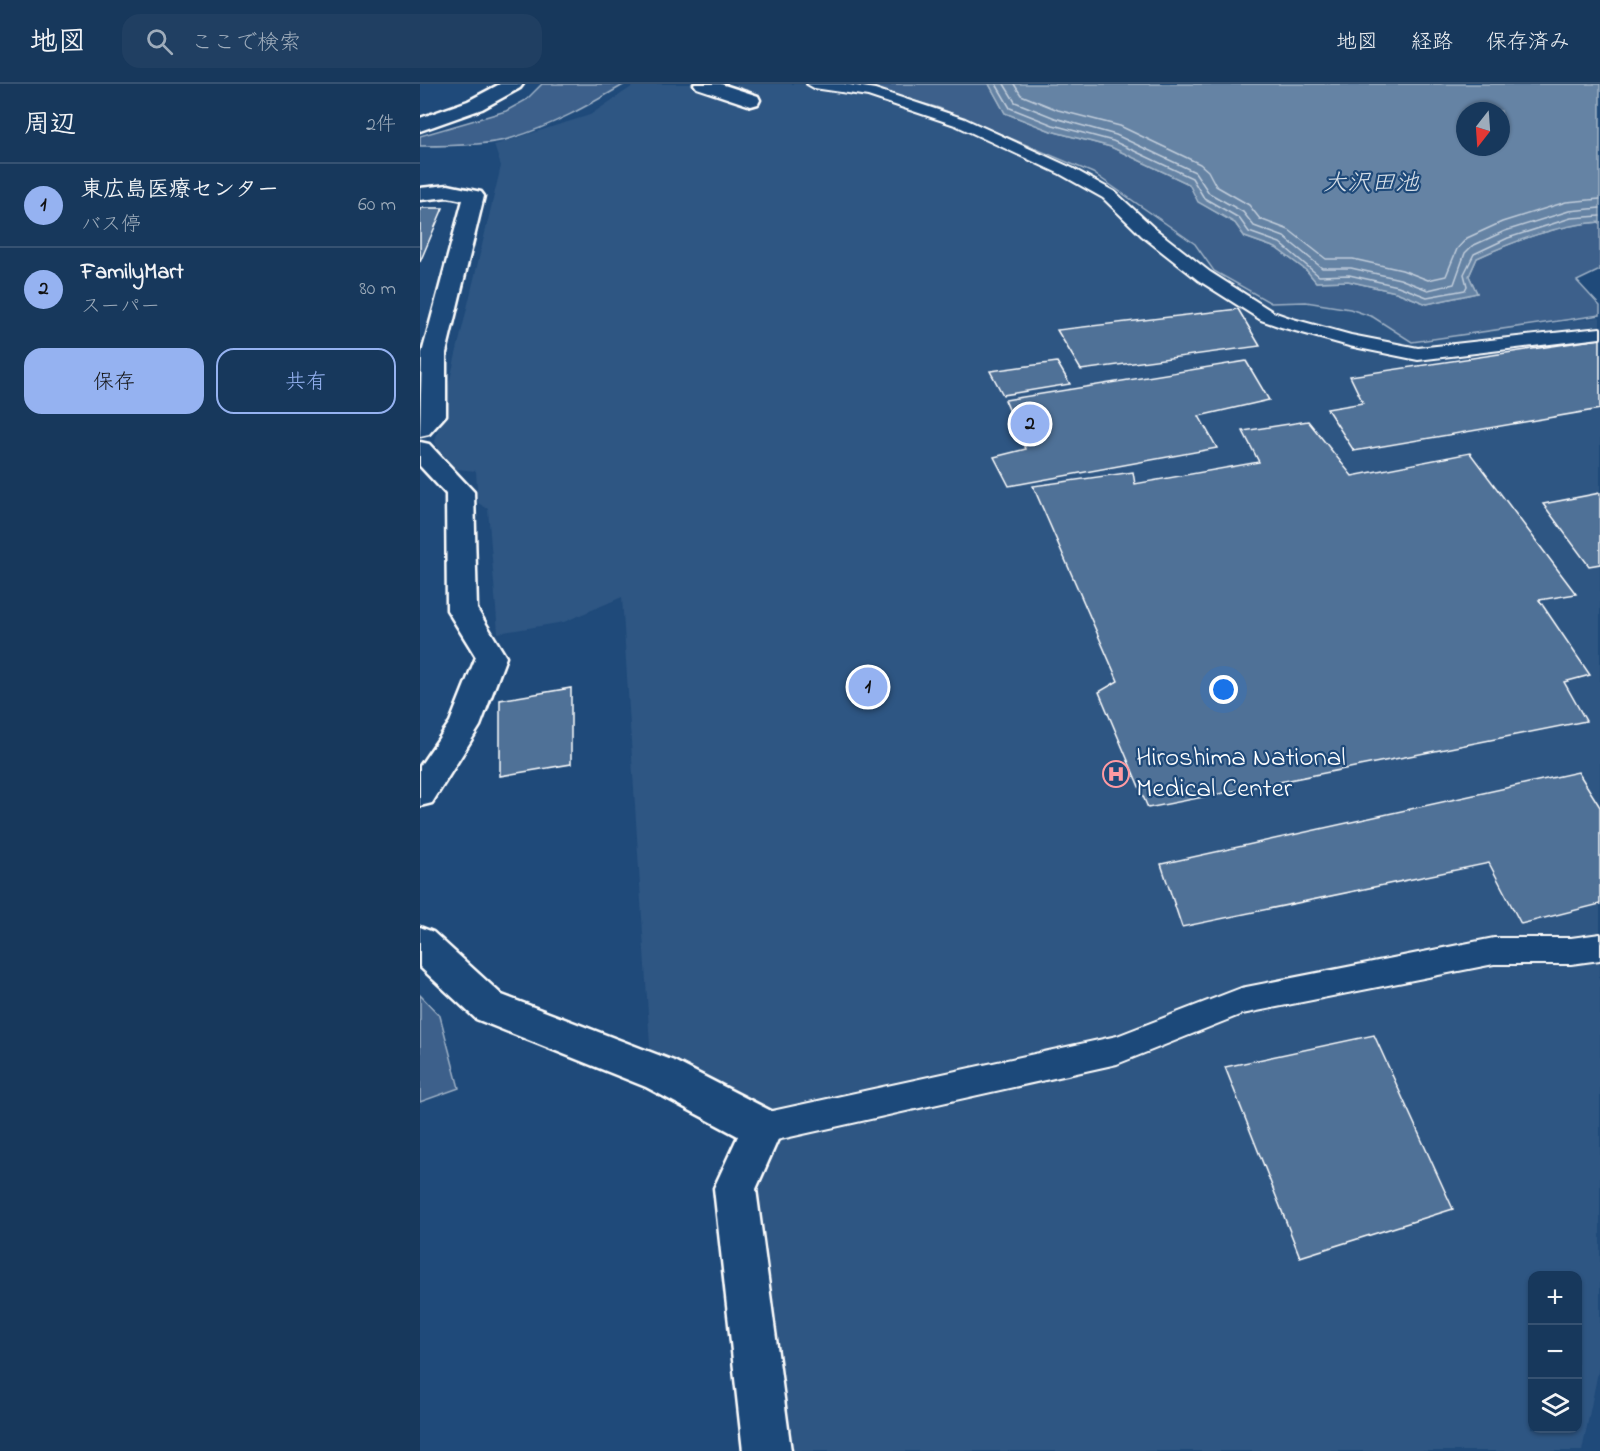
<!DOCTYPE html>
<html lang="ja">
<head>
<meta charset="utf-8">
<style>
  :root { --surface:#17385c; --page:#203f62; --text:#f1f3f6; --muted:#9eacbb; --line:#365272; --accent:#95b2f1 }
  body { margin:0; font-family:"Indie Flower","Klee One",sans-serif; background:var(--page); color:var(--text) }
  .controls { position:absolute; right:18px; bottom:18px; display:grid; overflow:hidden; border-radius:12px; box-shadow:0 2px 4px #0004 }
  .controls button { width:54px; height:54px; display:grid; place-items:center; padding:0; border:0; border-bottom:2px solid var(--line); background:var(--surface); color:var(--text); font:30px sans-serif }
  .compass { position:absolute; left:1036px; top:18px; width:54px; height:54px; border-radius:50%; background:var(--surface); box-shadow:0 2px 4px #0004; rotate:197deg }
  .you { position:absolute; left:804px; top:606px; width:21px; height:21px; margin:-15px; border:4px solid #fff; border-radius:50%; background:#1a73e8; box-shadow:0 0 0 9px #1a73e833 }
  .badge { display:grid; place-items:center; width:39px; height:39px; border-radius:50%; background:var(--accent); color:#111; font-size:20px; font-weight:700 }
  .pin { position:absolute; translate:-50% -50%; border:3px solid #fff; box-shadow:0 2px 6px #0006 }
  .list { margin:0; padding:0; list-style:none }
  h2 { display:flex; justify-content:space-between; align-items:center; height:78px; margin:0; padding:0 24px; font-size:26px }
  h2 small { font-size:20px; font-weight:400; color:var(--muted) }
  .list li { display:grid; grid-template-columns:39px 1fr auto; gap:18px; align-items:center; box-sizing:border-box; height:84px; padding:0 24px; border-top:2px solid var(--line) }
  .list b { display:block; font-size:22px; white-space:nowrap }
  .list p { margin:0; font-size:20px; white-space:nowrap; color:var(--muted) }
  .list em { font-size:20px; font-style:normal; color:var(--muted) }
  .actions { display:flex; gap:12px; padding:18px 24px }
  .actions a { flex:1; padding:14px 0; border:2px solid var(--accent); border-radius:18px; text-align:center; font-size:21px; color:var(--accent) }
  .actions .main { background:var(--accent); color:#111 }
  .icon { flex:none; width:33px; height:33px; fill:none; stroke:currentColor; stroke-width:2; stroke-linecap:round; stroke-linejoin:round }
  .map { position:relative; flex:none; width:1180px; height:1367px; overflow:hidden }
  header { display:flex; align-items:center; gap:36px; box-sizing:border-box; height:84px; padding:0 30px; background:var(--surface); border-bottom:2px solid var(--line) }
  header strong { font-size:28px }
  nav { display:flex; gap:33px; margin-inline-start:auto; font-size:21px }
  .search { width:420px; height:54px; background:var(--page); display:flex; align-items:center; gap:15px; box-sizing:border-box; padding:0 21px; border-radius:18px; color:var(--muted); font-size:22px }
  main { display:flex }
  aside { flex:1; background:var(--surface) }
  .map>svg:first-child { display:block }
  .built { fill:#2e5683; fill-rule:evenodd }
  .green { fill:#3c618b; stroke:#9eb0c5; stroke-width:1.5 }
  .water { fill:#6583a4; stroke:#a3b5c8; stroke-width:1.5; fill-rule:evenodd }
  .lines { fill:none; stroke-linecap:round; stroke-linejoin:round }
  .shore { stroke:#c1cddb; stroke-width:1.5 }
  .building { fill:#507197; stroke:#fff; stroke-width:1.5 }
  .service-casing { stroke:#fff; stroke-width:4 }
  .minor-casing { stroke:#fff; stroke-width:5 }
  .service { fill:#1f4a7a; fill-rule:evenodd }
  .minor { fill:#1f4a7a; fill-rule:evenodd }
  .labels { text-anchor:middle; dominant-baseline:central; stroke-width:4.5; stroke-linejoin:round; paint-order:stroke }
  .far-water-label { font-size:24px; font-style:italic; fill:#d8e0e8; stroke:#1f4a7a }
  .poi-label { font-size:27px; fill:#fff; stroke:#1f4a7a; text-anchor:start }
</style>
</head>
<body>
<header>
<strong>地図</strong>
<div class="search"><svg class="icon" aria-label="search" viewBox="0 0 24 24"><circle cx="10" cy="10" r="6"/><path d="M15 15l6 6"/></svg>ここで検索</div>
<nav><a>地図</a><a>経路</a><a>保存済み</a></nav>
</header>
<main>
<aside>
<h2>周辺<small>2件</small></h2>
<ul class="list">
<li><span class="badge">1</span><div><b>東広島医療センター</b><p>バス停</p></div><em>60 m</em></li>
<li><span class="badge">2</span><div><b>FamilyMart</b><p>スーパー</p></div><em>80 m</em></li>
</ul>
<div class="actions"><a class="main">保存</a><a>共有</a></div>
</aside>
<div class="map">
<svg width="1180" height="1367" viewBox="0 0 1180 1367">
  <rect width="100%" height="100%" fill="#1f4a7a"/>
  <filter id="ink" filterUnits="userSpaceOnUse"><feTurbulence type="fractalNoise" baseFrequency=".0167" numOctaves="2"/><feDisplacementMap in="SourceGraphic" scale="12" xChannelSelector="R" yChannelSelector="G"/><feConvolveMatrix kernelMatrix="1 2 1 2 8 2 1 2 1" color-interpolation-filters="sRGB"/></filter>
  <g filter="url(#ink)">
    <path class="built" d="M 216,0 L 272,0 L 279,4 L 320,0 L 433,0 L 519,24 L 673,89 L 775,160 L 794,187 L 851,219 L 886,218 L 930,225 L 953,233 L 992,258 L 1180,233 L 1180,891 L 1178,892 L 1180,896 L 1180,1278 L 1162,1367 L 365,1367 L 326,1100 L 354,1068 L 233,1010 L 202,513 L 144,538 L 78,549 L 68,425 L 58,419 L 56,387 L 36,385 L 21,372 L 15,358 L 81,82 L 74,61 L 170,31 ZM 1112,1192 L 1158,1192 L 1158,1344 L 1112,1344 Z"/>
    <g class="green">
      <path d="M 122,0 L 205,0 C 169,21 132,42 92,54 C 71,61 23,62 0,62 L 0,52 L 86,27 L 106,16 Z"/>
      <path d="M 433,0 L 569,0 L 585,29 L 631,47 L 691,63 L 769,100 L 779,118 L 815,139 L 825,153 L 856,164 L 887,187 L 896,198 L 928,197 L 976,208 L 1007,220 L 1057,209 L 1049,192 L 1057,174 C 1097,156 1137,141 1180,138 L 1180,186 L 1157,197 L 1180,222 L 1180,231 L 992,258 L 953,233 L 930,225 L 886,218 L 851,219 L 794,187 L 775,160 L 673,89 L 519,24 Z"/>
      <path d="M 0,911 L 20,932 L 39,1004 L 0,1018 Z"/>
    </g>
    <path class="water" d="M 569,0 L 1180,0 L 1180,138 C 1137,141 1097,156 1057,174 L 1049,192 L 1057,209 L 1007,220 L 976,208 L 928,197 L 896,198 L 887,187 L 856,164 L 825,153 L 815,139 L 778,118 L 769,100 L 691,63 L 631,47 L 585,29 ZM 1045,27 L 1081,27 L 1081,63 L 1045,63 Z"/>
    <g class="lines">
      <g class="shore">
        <path d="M 576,0 L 590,24 L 633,41 L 693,57 L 772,94 L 784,114 L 819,134 L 829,148 L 860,159 L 899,192 L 929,191 L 978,202 L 1007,213 L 1045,206 L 1047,202 L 1044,190 L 1054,170 L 1088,154 L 1151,134 L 1180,132"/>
        <path d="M 584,0 L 595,18 L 635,34 L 696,51 L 775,88 L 789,109 L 823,128 L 834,142 L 864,153 L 902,184 L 931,184 L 980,195 L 1008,206 L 1034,200 L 1045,169 L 1052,162 L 1085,147 L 1149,127 L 1180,124"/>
        <path d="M 594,0 L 601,11 L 638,26 L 700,42 L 780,80 L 788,87 L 796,102 L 829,121 L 840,135 L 869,146 L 906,175 L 933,175 L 982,186 L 1008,196 L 1026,192 L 1037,165 L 1047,154 L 1082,138 L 1146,118 L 1180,115"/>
      </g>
    </g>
    <g class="building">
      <path d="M 0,124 L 23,124 L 0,178 Z"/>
      <path d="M 818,225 L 840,262 L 661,286 L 637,246 Z"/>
      <path d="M 1180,255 L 1180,325 L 934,367 L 907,325 L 943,319 L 930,292 Z"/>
      <path d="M 826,277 L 849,316 L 779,332 L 797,364 L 589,402 L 574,373 L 606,365 L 585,316 Z"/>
      <path d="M 637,278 L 650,300 L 583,311 L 570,287 Z"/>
      <path d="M 888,337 L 932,392 L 1050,369 L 1156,510 L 1119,516 L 1170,591 L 1144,598 L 1166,637 L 728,724 L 679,608 L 698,597 L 613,402 L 713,388 L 715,400 L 839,378 L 823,347 Z"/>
      <path d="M 1180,409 L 1180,480 L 1169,482 L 1123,420 Z"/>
      <path d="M 151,604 L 151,680 L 80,692 L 80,616 Z"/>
      <path d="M 1158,688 L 1180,723 L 1180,820 L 1101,840 L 1069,779 L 762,843 L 741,780 Z"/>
      <path d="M 954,951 L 1033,1125 L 880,1173 L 805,983 Z"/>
    </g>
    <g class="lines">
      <defs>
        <g id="service">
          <path d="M 387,0 L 424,0 L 455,5 L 545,35 L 652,84 L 695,108 L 734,144 L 790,188 L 853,228 L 873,235 L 931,251 L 998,264 L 1180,244 L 1180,254 L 998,276 L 929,262 L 861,243 L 841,236 L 778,196 L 722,152 L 683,114 L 640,90 L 535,41 L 448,12 L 394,4 Z"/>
          <path d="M 1180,850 L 1180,876 L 1151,880 L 1074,880 L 822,930 L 697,980 L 343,1059 L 332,1055 L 327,1044 L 332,1033 L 343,1029 L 697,952 L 821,904 L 1074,854 L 1151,854 Z"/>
        </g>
        <g id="minor">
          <path d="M 80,0 L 103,0 L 100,4 L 62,25 L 0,47 L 0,34 L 48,17 Z"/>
          <path d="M 274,0 L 301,0 L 338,12 L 340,16 L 338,20 L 331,22 L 277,4 Z"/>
          <path d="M 28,101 L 61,108 L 64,112 L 26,269 L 26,331 L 9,350 L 0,352 L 2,269 L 43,116 L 28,113 L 0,116 L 0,104 Z"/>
          <path d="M 0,358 L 9,360 L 54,408 L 57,525 L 86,573 L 60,642 L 12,719 L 0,722 L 0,682 L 30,638 L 56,573 L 27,526 L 26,410 L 0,382 Z"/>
          <path d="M 0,843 L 13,848 L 82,911 L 254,977 L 357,1030 L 363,1044 L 336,1105 L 371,1367 L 323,1367 L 294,1104 L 318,1052 L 226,1003 L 56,935 L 0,883 Z"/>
        </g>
      </defs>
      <use href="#service" class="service-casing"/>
      <use href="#minor" class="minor-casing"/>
      <use href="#service" class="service"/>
      <use href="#minor" class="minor"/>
    </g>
  </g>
  <defs>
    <symbol id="hospital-ring" viewBox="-11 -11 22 22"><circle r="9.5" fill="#1f4a7a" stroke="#ff9aa2" stroke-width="1.5"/><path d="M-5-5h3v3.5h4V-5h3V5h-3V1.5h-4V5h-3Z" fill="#ff9aa2"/></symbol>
  </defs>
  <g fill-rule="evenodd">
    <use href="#hospital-ring" x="681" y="675" width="30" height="30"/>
  </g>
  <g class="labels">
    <g class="far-water-label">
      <text x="951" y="100">大沢田池</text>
    </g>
    <g class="poi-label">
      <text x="716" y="674">Hiroshima National<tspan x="716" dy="31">Medical Center</tspan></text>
    </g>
  </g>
</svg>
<div class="controls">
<button>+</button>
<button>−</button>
<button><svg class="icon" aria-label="layers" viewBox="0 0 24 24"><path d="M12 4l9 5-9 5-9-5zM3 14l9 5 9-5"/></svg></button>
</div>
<svg class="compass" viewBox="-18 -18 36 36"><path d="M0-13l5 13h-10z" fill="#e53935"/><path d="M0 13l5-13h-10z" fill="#9eacbb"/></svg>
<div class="you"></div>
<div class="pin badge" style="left:448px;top:603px">1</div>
<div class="pin badge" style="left:610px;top:340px">2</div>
</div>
</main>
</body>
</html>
